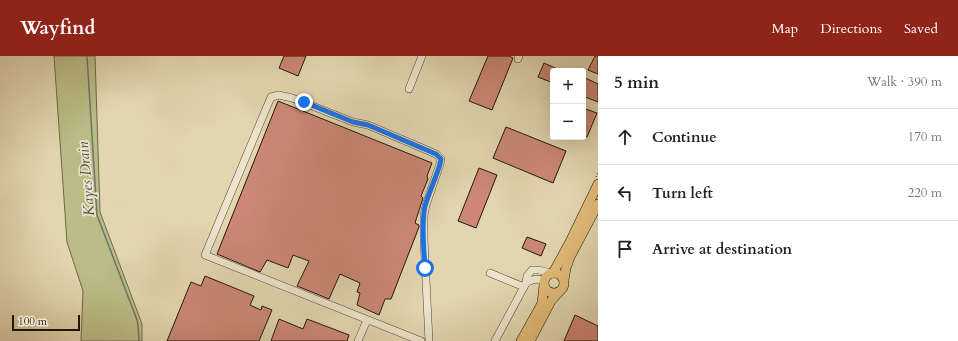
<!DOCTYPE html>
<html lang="en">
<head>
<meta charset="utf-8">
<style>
  :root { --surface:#fff; --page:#f6f6f6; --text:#222; --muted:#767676; --line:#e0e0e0; --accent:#8f2418 }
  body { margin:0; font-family:Cardo,serif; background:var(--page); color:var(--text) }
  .controls { position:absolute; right:12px; top:12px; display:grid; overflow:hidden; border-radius:4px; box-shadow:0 4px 16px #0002 }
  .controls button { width:36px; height:36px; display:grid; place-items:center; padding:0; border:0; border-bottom:1px solid var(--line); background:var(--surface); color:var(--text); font:20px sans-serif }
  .scale { position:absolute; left:12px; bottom:10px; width:68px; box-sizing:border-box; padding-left:4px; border:2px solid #211608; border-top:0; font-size:11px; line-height:14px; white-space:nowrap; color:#211608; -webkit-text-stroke:3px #ece4cc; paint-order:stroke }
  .stop { position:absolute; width:12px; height:12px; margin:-9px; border:3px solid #1a73e8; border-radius:50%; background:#fff }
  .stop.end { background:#1a73e8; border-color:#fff; box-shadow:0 1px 4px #0008 }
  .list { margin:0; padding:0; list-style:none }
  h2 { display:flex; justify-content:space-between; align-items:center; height:52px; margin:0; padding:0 16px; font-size:17px }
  h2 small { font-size:13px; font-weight:400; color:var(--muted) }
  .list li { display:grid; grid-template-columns:26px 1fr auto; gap:12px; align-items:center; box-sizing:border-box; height:56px; padding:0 16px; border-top:1px solid var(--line) }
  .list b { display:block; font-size:15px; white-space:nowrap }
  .list em { font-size:13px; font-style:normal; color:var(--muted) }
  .icon { flex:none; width:22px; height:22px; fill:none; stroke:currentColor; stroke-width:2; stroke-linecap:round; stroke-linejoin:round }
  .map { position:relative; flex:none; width:598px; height:285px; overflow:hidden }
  header { display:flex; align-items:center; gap:24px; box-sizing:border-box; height:56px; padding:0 20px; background:var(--accent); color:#fff }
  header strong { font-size:19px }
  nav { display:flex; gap:22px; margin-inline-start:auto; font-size:14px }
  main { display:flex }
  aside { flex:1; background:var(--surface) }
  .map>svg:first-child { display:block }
  .green { fill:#bbbc86; stroke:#6e6947 }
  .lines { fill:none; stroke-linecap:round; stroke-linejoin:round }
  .stream { stroke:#6a7671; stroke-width:1.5 }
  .building { fill:#cc8776; stroke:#211608 }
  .minor-casing { stroke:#514632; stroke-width:8 }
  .major-casing { stroke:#211608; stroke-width:10 }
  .path { stroke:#211608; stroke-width:1; stroke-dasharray:1 2; stroke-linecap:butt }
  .minor { stroke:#ece4cc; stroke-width:7 }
  .major { stroke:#e1bb78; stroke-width:9 }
  .route { stroke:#1a73e8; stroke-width:5 }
  .labels { text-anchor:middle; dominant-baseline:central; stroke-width:3.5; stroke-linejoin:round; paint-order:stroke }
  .water-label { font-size:15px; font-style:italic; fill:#4c4e45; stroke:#ece4cc }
</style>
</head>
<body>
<header>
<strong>Wayfind</strong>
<nav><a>Map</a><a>Directions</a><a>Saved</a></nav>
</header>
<main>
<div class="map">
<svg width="598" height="285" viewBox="0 0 598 285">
  <rect width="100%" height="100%" fill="#e2d6b0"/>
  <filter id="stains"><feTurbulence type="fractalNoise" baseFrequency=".005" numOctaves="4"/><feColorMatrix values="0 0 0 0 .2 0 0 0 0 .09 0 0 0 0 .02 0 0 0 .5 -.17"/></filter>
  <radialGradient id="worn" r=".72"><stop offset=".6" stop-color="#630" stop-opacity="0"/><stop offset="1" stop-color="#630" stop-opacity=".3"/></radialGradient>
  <path class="green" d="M 54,0 L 95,0 L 100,156 L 142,268 L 142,285 L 81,285 L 83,235 L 67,186 Z"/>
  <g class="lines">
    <path class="stream" d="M 87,0 L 97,159 L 137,264 L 138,269 L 139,285"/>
  </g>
  <g class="building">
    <path d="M 284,0 L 306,0 L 298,20 L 279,12 Z"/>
    <path d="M 488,0 L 509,0 L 513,2 L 492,54 L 469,45 Z"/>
    <path d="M 595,0 L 598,0 L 598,18 L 588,14 Z"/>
    <path d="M 544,7 L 562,15 L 553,15 L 553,27 L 538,21 Z"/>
    <path d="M 583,21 L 598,28 L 598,46 L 583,40 Z"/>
    <path d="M 278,45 L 432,107 L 427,120 L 428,123 L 421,140 L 423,142 L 415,167 L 419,169 L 419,171 L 391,243 L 385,243 L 379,259 L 357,249 L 360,237 L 357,236 L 360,227 L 340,218 L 329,243 L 297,230 L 309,205 L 293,199 L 288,212 L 267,204 L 260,216 L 217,198 Z"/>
    <path d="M 583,52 L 597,57 L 587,81 L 583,79 Z"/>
    <path d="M 506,71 L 566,95 L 553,127 L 493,102 Z"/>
    <path d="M 479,112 L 497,119 L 476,172 L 458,165 Z"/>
    <path d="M 527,181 L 546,188 L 541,200 L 522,192 Z"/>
    <path d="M 205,220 L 254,240 L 250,249 L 261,254 L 262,250 L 272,254 L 259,285 L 167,285 L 191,226 L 201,230 Z"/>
    <path d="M 575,259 L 598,270 L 598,285 L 564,285 Z"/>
    <path d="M 279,263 L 303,273 L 307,263 L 349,279 L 347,285 L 271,285 Z"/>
  </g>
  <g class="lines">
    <defs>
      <g id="minor">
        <path d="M 518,3 L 519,0"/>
        <path d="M 409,33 L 422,0"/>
        <path d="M 490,217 L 524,231"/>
        <path d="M 526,227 C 532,224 535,222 542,224 L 544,227"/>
        <path d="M 358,285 L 367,264"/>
        <path d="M 421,285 L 205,199 L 271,41 L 279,39 L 292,42 L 353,66 L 368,69 L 436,98 L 441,103 L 440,108 L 426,149 L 424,159 L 424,183 L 429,285"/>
        <path d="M 495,285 L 526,227 L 527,220 L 532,214 L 539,214 L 550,217"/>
      </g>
      <g id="major">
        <circle cx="554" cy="227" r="10"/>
        <path d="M 553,217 L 570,186 L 598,128"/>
        <path d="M 564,224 L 566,212 L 570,201 L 587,169 L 598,148"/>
        <path d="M 521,285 L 539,253 L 542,247 L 544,229"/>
        <path d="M 530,285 L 551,245 L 558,237"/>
      </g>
    </defs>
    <use href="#minor" class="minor-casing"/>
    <use href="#major" class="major-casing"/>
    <g class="path">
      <path d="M 596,121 L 598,116"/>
      <path d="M 565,236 L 568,230"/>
    </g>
    <use href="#minor" class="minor"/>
    <use href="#major" class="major"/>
  </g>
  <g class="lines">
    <path class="route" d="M 304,46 L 353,66 L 368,69 L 436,98 L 441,103 L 440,108 C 436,122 429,136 425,150 C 421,168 424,194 425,212"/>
  </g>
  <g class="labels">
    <g class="water-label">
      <text transform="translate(86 123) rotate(-95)">Kayes Drain</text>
    </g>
  </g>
  <rect width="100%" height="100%" filter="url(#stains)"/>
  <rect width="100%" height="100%" fill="url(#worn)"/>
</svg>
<div class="controls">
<button>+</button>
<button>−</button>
</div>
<div class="scale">100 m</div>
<div class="stop" style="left:425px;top:212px"></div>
<div class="stop end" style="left:304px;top:46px"></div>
</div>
<aside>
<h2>5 min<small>Walk · 390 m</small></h2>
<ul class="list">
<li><svg class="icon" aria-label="ahead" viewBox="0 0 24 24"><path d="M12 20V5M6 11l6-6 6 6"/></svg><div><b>Continue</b></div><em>170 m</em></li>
<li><svg class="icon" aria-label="left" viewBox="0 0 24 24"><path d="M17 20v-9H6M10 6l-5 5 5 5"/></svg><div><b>Turn left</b></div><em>220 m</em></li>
<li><svg class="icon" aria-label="arrive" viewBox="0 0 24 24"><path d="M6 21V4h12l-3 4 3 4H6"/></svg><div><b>Arrive at destination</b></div></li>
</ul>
</aside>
</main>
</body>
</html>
